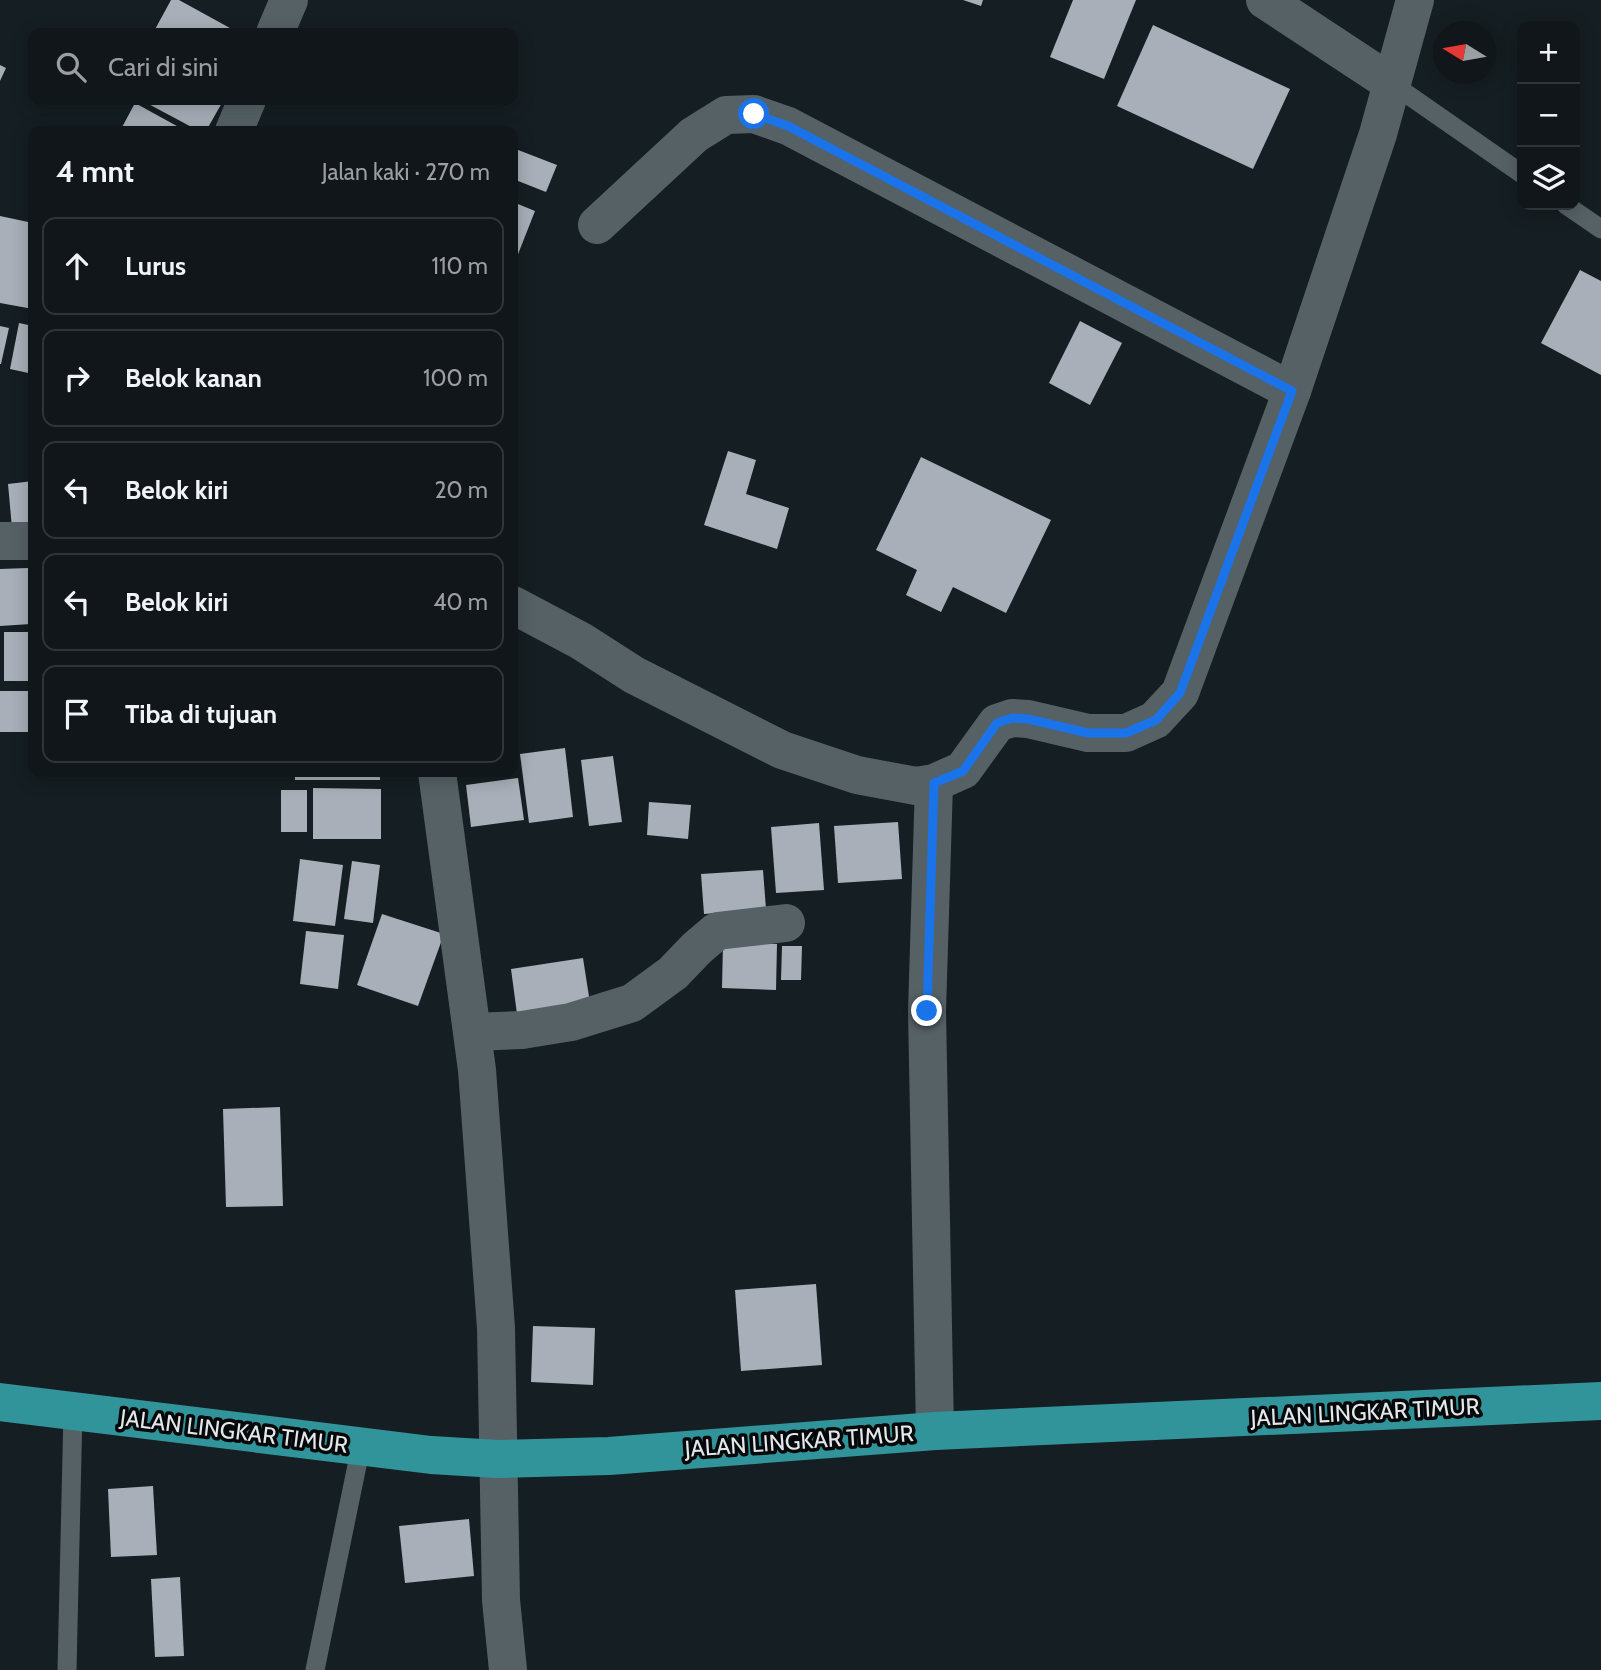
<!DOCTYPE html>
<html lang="id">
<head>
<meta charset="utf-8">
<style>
  :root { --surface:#10161a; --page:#1e2327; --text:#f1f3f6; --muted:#9c9fa2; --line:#303539 }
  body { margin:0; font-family:Cabin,sans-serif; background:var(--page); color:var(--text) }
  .controls { position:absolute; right:21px; top:21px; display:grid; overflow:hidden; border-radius:14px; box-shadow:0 4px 18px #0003 }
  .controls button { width:63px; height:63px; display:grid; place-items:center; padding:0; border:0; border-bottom:2px solid var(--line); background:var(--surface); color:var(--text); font:35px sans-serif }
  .compass { position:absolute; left:1433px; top:21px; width:63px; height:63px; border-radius:50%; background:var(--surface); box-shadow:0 4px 18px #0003; rotate:281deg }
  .stop { position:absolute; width:21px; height:21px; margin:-16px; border:5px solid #1a73e8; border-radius:50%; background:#fff }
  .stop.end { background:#1a73e8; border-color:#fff; box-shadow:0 2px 7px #0008 }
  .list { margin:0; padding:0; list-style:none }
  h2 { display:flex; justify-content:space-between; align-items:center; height:91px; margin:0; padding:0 28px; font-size:30px }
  h2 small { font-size:23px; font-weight:400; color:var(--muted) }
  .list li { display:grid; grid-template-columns:46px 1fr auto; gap:21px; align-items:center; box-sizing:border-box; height:98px; margin:0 14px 14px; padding:0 14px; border:2px solid var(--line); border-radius:14px }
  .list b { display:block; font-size:26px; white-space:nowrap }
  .list em { font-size:23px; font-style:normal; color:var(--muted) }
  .icon { flex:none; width:38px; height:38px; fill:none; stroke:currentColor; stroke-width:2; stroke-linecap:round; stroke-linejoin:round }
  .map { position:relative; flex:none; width:1601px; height:1670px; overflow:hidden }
  .search { position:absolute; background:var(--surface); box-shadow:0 4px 18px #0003; left:28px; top:28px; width:490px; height:77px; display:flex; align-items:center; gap:18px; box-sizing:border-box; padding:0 24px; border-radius:14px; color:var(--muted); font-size:26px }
  .panel { position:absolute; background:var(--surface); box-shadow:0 4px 18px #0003; left:28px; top:126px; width:490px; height:651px; border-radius:14px }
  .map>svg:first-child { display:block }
  .building { fill:#a8afb8 }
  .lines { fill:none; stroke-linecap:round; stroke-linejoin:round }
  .lane { stroke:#566166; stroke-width:19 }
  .street { stroke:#566166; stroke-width:38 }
  .highway { stroke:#32949b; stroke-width:38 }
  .route { stroke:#1a73e8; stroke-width:9 }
  .labels { text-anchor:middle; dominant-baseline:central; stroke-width:7; stroke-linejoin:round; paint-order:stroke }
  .street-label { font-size:23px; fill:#e1e7ea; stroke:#050709 }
</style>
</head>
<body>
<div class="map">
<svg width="1601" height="1670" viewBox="0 0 1601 1670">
  <rect width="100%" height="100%" fill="#151e22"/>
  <g class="building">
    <path d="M 171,0 L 179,0 L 239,33 L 153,33 Z"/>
    <path d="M 963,0 L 983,0 L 981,6 Z"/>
    <path d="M 1073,0 L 1136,0 L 1104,79 L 1050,57 Z"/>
    <path d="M 1153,25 L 1290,89 L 1253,169 L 1117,106 Z"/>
    <path d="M 0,65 L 6,68 L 0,81 Z"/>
    <path d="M 141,100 L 220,100 L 223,101 L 206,131 L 199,131 Z"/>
    <path d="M 135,103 L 186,131 L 120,131 Z"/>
    <path d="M 513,148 L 557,165 L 546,192 L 513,179 Z"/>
    <path d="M 513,202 L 535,211 L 513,267 Z"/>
    <path d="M 0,216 L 33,223 L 33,309 L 0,303 Z"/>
    <path d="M 1580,270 L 1601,281 L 1601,375 L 1541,343 Z"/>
    <path d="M 1080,321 L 1122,343 L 1090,405 L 1049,383 Z"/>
    <path d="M 19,323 L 33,326 L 33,374 L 10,369 Z"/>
    <path d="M 0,326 L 9,328 L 1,364 L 0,364 Z"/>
    <path d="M 728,451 L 756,460 L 746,494 L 789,508 L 777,549 L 704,525 Z"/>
    <path d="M 921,457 L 1051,520 L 1006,613 L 953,587 L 941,612 L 906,595 L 917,570 L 876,550 Z"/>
    <path d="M 33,481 L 33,526 L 12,528 L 8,484 Z"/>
    <path d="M 28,568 L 31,624 L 0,626 L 0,569 Z"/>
    <rect x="4" y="632" width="29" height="49"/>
    <rect x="0" y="691" width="33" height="41"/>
    <path d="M 565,748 L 573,817 L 529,823 L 520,754 Z"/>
    <path d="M 613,756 L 622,822 L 589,826 L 581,760 Z"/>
    <rect x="295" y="772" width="85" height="8"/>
    <path d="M 518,778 L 524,820 L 471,827 L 466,785 Z"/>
    <path d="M 313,788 L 381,789 L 381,839 L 313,839 Z"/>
    <rect x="281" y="790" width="26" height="42"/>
    <path d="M 649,802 L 691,805 L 688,839 L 647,835 Z"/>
    <path d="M 898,822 L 902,879 L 838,883 L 834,826 Z"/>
    <path d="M 819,823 L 824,890 L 776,893 L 771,827 Z"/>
    <path d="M 300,859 L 343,865 L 335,926 L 293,921 Z"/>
    <path d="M 352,861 L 380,865 L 373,923 L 344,919 Z"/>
    <path d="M 763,870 L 766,909 L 704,914 L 701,874 Z"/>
    <path d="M 382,914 L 444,934 L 418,1006 L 357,985 Z"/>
    <path d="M 306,931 L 344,935 L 338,989 L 300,984 Z"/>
    <path d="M 723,943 L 777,944 L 776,990 L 722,988 Z"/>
    <path d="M 782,946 L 802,946 L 801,980 L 781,980 Z"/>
    <path d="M 583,958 L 590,1003 L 517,1014 L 511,969 Z"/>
    <path d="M 280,1107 L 283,1206 L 226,1207 L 223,1109 Z"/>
    <path d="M 816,1284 L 822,1365 L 741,1371 L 735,1290 Z"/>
    <path d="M 533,1326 L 595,1328 L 593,1385 L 531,1382 Z"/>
    <path d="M 153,1486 L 157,1555 L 111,1557 L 108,1489 Z"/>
    <path d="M 469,1519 L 474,1576 L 405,1583 L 399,1526 Z"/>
    <path d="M 180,1577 L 184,1656 L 155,1657 L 151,1579 Z"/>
  </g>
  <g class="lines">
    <g class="lane">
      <path d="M 1391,83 L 1522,174"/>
      <path d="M 1566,205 L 1601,229"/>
      <path d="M 67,1670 L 73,1411"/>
      <path d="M 315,1670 L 361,1446"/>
    </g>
    <g class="street">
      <path d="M 1265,0 L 1391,83"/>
      <path d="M 275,33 L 289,0"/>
      <path d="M 234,131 L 247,100"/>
      <path d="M 597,225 L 694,135 L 726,115 L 754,114 L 788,126 L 1292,391"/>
      <path d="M 0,541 L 33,541"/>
      <path d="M 513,605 L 581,641 L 634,675 L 782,750 L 857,775 L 916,786 L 934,783 L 963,770 L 997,723 L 1012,718 L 1028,719 L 1088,733 L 1126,733 L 1155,720 L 1180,693 L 1292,391 L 1378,134 L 1415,0"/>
      <path d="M 437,772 L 477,1070 L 496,1328 L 501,1600 L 508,1670"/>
      <path d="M 934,783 L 927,1011 L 935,1431"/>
      <path d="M 473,1032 L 522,1030 L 571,1022 L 632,1003 L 673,973 L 697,948 L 717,931 L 786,923"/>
    </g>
    <path class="highway" d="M 0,1402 L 431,1455 L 498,1459 L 609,1456 L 935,1431 L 1601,1401"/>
  </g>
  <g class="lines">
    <path class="route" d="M 754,114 L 788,126 L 1292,391 L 1180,693 L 1156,720 L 1126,733 L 1088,733 L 1028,719 L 1012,718 L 997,723 L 963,771 L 934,783 L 927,1011"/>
  </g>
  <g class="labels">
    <g class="street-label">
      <text transform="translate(1365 1412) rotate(-3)">JALAN LINGKAR TIMUR</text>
      <text transform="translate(234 1431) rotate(7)">JALAN LINGKAR TIMUR</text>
      <text transform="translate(799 1441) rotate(-4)">JALAN LINGKAR TIMUR</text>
    </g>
  </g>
</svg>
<div class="controls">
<button>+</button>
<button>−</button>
<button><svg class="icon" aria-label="layers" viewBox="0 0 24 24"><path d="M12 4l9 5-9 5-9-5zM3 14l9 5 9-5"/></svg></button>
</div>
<svg class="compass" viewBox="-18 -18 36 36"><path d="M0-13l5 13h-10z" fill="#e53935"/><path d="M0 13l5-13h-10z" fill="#9c9fa2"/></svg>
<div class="stop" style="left:754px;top:114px"></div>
<div class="stop end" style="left:927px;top:1011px"></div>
<div class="search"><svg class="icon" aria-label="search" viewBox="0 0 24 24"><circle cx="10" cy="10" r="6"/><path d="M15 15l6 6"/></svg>Cari di sini</div>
<section class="panel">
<h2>4 mnt<small>Jalan kaki · 270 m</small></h2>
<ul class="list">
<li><svg class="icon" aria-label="ahead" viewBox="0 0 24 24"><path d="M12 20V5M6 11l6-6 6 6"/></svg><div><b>Lurus</b></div><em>110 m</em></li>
<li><svg class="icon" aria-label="right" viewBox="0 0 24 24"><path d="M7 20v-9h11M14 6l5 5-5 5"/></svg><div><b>Belok kanan</b></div><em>100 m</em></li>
<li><svg class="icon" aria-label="left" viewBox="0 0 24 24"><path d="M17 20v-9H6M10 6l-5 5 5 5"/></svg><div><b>Belok kiri</b></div><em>20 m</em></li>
<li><svg class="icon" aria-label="left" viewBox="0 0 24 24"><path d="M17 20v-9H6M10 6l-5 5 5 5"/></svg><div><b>Belok kiri</b></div><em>40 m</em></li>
<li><svg class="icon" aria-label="arrive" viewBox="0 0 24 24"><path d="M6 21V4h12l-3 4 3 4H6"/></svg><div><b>Tiba di tujuan</b></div></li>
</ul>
</section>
</div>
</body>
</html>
